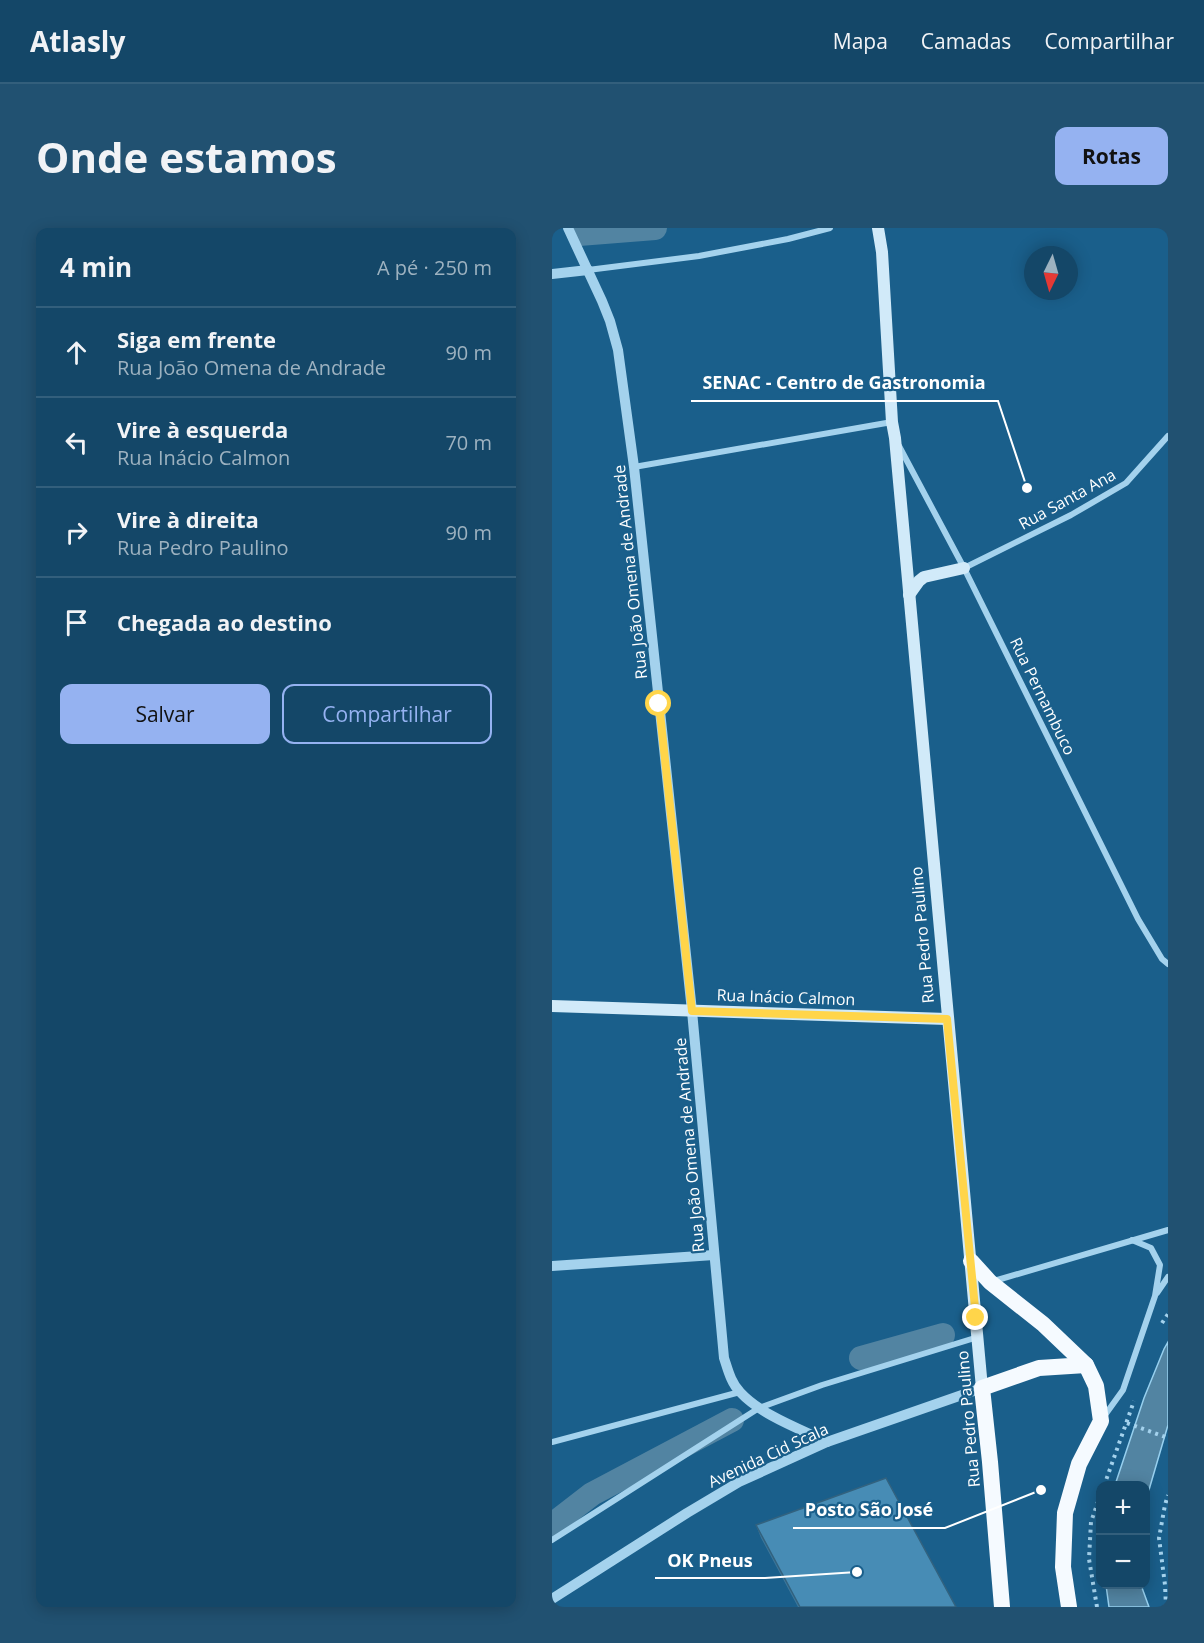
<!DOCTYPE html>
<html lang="pt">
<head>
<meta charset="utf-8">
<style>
  :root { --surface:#144768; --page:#215171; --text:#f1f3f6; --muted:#9db2c0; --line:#335f7c; --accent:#95b2f1 }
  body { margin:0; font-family:"Open Sans",sans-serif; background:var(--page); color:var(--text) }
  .controls { position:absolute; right:18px; bottom:18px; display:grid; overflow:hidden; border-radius:12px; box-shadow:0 3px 15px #0003 }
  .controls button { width:54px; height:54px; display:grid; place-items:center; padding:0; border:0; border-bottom:2px solid var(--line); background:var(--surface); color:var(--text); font:30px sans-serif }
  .compass { position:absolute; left:472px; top:18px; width:54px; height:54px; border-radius:50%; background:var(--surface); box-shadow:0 3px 15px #0003; rotate:185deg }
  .stop { position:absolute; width:18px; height:18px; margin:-14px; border:4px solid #ffd54a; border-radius:50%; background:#fff }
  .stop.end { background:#ffd54a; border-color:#fff; box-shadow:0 2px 6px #0008 }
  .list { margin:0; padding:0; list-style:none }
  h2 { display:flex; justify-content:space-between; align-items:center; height:78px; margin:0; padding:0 24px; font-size:26px }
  h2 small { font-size:20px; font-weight:400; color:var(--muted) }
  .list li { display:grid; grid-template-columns:39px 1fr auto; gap:18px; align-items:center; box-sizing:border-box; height:90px; padding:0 24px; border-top:2px solid var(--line) }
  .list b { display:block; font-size:22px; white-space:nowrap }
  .list p { margin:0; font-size:20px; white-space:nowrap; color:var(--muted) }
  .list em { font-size:20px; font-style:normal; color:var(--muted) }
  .actions { display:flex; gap:12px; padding:18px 24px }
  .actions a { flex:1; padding:14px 0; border:2px solid var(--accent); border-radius:12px; text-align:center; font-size:21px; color:var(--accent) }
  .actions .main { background:var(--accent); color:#111 }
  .icon { flex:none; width:33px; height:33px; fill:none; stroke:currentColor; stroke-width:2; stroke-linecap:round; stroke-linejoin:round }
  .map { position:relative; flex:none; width:616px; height:1379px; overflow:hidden; border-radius:12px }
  header { display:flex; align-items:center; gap:36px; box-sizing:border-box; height:84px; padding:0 30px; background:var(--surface); border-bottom:2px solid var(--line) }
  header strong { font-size:28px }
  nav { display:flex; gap:33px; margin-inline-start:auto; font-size:21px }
  .intro { display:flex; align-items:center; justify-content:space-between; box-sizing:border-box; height:144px; padding:0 36px }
  h1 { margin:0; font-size:42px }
  .button { padding:15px 27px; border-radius:12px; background:var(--accent); color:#111; font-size:21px; font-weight:700 }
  main { display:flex; gap:36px; padding:0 36px }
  aside { flex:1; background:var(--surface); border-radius:12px; box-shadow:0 3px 15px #0003 }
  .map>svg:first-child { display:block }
  .water { fill:#5284a2; stroke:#97d0ef; stroke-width:1.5 }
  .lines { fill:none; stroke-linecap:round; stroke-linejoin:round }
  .canal { stroke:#5284a2; stroke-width:24 }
  .path { stroke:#a4d2ed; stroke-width:4; stroke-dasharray:3 4.5; stroke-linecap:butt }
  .minor { stroke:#a4d2ed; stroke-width:6 }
  .tertiary { stroke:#a4d2ed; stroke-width:10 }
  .secondary { stroke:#d1eaf9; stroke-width:12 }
  .trunk { stroke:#f5faff; stroke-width:16 }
  .wall { fill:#3d789c }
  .building { fill:#478cb5; stroke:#32627f; stroke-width:1.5 }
  .route { stroke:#ffd54a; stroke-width:8 }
  .labels { text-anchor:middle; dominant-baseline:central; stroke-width:4.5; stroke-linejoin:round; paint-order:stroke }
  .street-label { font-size:16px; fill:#fff; stroke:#1a5f8b }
  .leader { fill:none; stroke:#fff; stroke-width:2 }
  .callout-dot { fill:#fff; stroke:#1a5f8b; stroke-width:2 }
  .callout-label { font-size:18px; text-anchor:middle; font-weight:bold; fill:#fff; stroke:#1a5f8b; stroke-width:4.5; stroke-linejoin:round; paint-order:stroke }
</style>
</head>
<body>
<header>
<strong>Atlasly</strong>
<nav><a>Mapa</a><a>Camadas</a><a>Compartilhar</a></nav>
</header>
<div class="intro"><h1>Onde estamos</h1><a class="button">Rotas</a></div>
<main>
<aside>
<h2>4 min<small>A pé · 250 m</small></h2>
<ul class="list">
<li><svg class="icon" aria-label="ahead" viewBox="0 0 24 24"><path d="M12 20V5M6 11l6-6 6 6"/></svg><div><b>Siga em frente</b><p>Rua João Omena de Andrade</p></div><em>90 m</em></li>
<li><svg class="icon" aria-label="left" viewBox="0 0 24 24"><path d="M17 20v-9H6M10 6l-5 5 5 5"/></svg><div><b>Vire à esquerda</b><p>Rua Inácio Calmon</p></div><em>70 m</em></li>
<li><svg class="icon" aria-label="right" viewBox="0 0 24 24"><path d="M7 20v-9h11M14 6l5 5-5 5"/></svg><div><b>Vire à direita</b><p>Rua Pedro Paulino</p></div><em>90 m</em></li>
<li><svg class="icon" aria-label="arrive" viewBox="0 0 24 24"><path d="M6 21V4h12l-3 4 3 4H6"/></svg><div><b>Chegada ao destino</b></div></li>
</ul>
<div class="actions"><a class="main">Salvar</a><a>Compartilhar</a></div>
</aside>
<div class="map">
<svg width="616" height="1379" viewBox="0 0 616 1379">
  <rect width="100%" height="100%" fill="#1a5f8b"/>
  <g class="water">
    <path d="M 616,1114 L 616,1197 L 594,1272 L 594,1258 L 563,1257 L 592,1170 L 612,1121 Z"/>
    <path d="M 554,1357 L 589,1357 L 597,1379 L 557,1379 Z"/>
  </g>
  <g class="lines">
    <g class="canal">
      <path d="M 27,6 L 103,0"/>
      <path d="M 309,1130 L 391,1107"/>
      <path d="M 0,1297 L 40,1266 L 180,1192"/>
    </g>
    <g class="path">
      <path d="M 610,1095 L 616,1086"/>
      <path d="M 575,1195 L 616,1210"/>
      <path d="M 552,1258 L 582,1173"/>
      <path d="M 545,1379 L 537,1331 L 539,1294 L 548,1268"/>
      <path d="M 614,1379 L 613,1357 L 607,1310 L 613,1277 L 616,1267"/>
    </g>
    <g class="minor">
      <path d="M 36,42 L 147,28 L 236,11 L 278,0"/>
      <path d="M 347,218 L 412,340 L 586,691 L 610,731 L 616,736"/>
      <path d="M 82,239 L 340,194"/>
      <path d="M 412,340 L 519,287 L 574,255 L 616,208"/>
      <path d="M 442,1053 L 616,1002"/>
      <path d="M 605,1065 L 616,1049"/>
      <path d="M 553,1187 L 571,1162 L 603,1068 L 608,1037 L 599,1020 L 580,1012"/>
      <path d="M 0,1214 L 188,1164"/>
      <path d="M 0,1312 L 207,1180 L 270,1157 L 426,1109"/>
    </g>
    <g class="tertiary">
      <path d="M 16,0 L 50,73 L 58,93 L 66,122 L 82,239 L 140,783 L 172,1130 C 176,1142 179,1155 188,1164 C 209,1187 248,1201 275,1214"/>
      <path d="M 0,46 L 36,42"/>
      <path d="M 0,1038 L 162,1027"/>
      <path d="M 0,1371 L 135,1285 L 187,1254 L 275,1214 L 430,1160"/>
    </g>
    <g class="secondary">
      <path d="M 326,0 L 330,24 L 340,194 L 343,210 L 430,1160"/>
      <path d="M 357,367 L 367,353 L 372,349 L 412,340"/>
      <path d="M 0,778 L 395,791"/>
    </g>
    <g class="trunk">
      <path d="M 419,1033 L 438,1054 L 491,1096 L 534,1137 L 544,1158 L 549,1193 L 527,1236 L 513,1285 L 511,1339 L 517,1379"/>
      <path d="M 450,1379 L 438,1234 L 430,1160 L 487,1140 L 534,1137"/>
    </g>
  </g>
  <path class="wall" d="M 204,1297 L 404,1379 L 246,1379 L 209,1310 Z"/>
  <path class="building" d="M 334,1250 L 404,1379 L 248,1379 L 204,1297 Z"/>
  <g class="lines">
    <path class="route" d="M 107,476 L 140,783 L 395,791 L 424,1090"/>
  </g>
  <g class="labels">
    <g class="street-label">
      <text transform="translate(515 271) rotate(-29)">Rua Santa Ana</text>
      <text transform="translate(78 344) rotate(-96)">Rua João Omena de Andrade</text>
      <text transform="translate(491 468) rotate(64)">Rua Pernambuco</text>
      <text transform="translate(370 707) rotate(-95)">Rua Pedro Paulino</text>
      <text transform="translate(234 769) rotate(2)">Rua Inácio Calmon</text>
      <text transform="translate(137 917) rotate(-95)">Rua João Omena de Andrade</text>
      <text transform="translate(416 1191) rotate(-95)">Rua Pedro Paulino</text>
      <text transform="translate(216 1227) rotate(-25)">Avenida Cid Scala</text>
    </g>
  </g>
  <path class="leader" d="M475 260L446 173H139M489 1262L393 1300H241M305 1344L213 1350H103"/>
  <g class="callout-dot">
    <circle cx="475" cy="260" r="6"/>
    <circle cx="489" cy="1262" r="6"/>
    <circle cx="305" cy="1344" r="6"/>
  </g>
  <g class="callout-label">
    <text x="292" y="161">SENAC - Centro de Gastronomia</text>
    <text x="317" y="1288">Posto São José</text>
    <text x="158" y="1339">OK Pneus</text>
  </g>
</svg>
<div class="controls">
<button>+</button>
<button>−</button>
</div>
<svg class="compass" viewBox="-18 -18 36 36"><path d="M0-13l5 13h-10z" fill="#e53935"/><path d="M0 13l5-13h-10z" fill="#9db2c0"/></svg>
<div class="stop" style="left:107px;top:476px"></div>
<div class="stop end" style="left:424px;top:1090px"></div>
</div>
</main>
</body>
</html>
